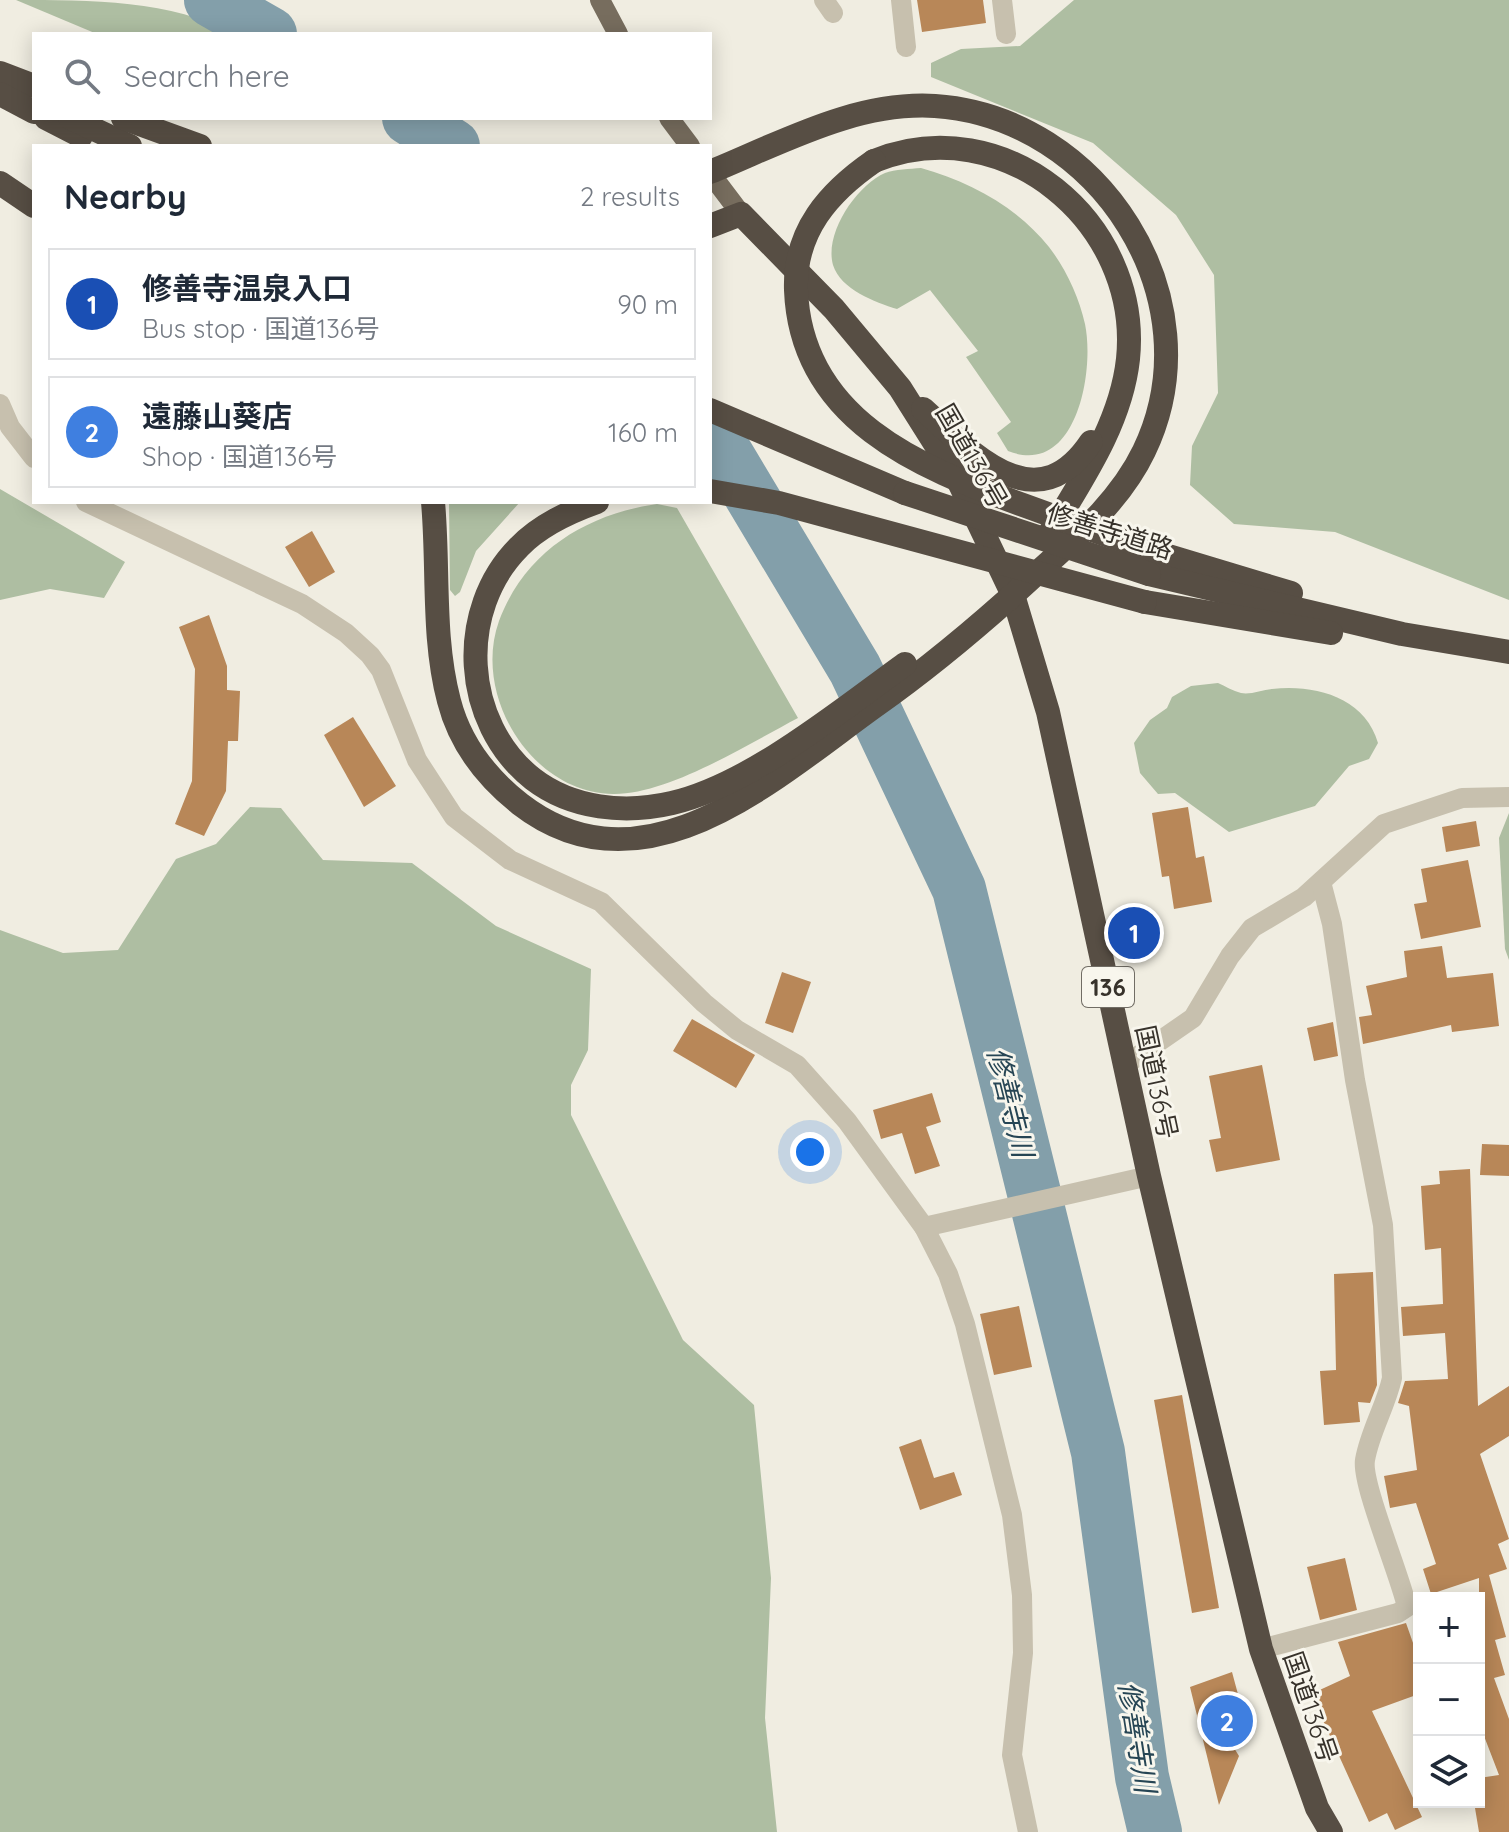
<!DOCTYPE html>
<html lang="en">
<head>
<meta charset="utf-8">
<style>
  :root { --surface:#fff; --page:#f6f6f7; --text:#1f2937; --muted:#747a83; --line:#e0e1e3; --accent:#0f766e }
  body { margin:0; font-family:Quicksand,"Noto Sans JP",sans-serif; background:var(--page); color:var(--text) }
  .controls { position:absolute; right:24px; bottom:24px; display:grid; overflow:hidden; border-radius:0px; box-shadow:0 4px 20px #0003 }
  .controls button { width:72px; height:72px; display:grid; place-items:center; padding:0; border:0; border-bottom:2px solid var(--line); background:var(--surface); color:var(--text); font:40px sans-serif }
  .you { position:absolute; left:810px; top:1152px; width:28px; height:28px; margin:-20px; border:6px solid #fff; border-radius:50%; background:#1a73e8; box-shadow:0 0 0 12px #1a73e833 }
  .badge { display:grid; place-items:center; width:52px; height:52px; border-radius:50%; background:var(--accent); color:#fff; font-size:26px; font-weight:700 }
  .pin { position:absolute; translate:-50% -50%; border:4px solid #fff; box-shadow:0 2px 8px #0006 }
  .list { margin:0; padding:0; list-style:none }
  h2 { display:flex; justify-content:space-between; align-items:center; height:104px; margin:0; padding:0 32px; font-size:34px }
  h2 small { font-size:26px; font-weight:400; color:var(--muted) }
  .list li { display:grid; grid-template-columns:52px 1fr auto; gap:24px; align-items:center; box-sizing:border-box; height:112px; margin:0 16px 16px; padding:0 16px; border:2px solid var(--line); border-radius:0px }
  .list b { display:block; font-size:30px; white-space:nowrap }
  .list p { margin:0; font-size:26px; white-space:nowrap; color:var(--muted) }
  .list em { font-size:26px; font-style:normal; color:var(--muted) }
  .icon { flex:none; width:44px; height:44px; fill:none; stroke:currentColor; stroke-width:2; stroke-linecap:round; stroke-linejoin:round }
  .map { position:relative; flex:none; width:1509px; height:1832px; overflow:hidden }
  .search { position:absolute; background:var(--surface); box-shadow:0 4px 20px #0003; left:32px; top:32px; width:680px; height:88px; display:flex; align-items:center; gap:20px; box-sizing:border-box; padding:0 28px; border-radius:0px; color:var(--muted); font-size:30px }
  .panel { position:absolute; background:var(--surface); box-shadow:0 4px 20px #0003; left:32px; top:144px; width:680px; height:360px; border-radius:0px }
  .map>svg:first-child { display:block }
  .green { fill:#aebea2 }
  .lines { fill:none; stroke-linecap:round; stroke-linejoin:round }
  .river { stroke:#839faa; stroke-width:54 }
  .building { fill:#b88758 }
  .street { stroke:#c7c0ae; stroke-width:20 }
  .primary { stroke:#776d5e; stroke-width:20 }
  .highway { stroke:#574e44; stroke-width:24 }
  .highway-bridge { stroke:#574e44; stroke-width:24 }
  .labels { text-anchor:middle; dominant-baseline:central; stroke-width:6; stroke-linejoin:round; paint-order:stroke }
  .shield { fill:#f8f6ed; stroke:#716d65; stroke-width:2 }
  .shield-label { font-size:24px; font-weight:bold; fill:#37322b }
  .street-label { font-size:26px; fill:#37322b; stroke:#f8f6ed }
  .water-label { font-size:28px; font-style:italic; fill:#264554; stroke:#f8f6ed }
</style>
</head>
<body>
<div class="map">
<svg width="1509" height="1832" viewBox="0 0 1509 1832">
  <rect width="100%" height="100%" fill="#f0ede1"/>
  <g class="green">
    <path d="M 16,0 C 88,0 175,0 232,34 L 97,34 Z"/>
    <path d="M 1074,0 L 1509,0 L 1509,600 L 1335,532 L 1234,524 L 1190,485 L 1192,446 L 1218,393 L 1214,275 L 1176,215 L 1093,143 L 931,77 L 931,63 L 961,49 L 1020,46 Z"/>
    <path d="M 921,168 C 970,182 1016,206 1049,247 C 1066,269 1079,297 1085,324 C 1095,372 1076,478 1008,451 L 997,433 L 1011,422 L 966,357 L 978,351 L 930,290 L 897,309 C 875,302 841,290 833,265 C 824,233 857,185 885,173 C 895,169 910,169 921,168 Z"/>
    <path d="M 0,489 L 125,562 L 104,598 L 50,589 L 0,600 Z"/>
    <path d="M 449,502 L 520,502 L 476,551 L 460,592 L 455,596 L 450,590 Z"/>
    <path d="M 657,504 L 677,508 L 798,718 C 750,743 668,795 613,794 C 532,793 472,696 499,621 C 525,551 587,514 657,504 Z"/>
    <path d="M 1218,683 C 1225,686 1233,691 1241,693 C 1250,695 1262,690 1272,689 C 1314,684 1365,697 1378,743 L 1369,759 L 1349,766 L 1315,806 L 1229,832 L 1175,793 L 1158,794 L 1140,773 L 1134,743 L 1150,720 L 1167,708 L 1172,697 L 1191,686 Z"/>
    <path d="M 250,807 L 281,808 L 323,860 L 412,863 L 496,926 L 591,969 L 588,1050 L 571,1085 L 571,1115 L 683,1340 L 754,1405 L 771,1578 L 765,1718 L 777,1832 L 0,1832 L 0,930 L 63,953 L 118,950 L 176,859 L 216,844 Z"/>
    <path d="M 1509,813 L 1509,960 L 1505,949 L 1499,838 Z"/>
  </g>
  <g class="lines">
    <g class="river">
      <path d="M 211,0 L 270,34"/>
      <path d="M 409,118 L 453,146"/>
      <path d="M 710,427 L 855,669 L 959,889 L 1098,1452 L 1142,1777 L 1155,1832"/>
    </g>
  </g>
  <g class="building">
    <path d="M 917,0 L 983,0 L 986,23 L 922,32 Z"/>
    <path d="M 312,531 L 335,572 L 309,587 L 285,547 Z"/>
    <path d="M 209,615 L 227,666 L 227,690 L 240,691 L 238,741 L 228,741 L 226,791 L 204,836 L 175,824 L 192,781 L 195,669 L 179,627 Z"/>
    <path d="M 353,717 L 396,786 L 364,807 L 324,735 Z"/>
    <path d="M 1188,807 L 1196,858 L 1204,856 L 1212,902 L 1174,909 L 1169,876 L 1162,877 L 1152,813 Z"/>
    <path d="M 1476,821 L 1480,846 L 1446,852 L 1442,827 Z"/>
    <path d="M 1468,860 L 1481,927 L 1421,939 L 1414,904 L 1427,902 L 1421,869 Z"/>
    <path d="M 1442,946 L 1447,978 L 1493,973 L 1499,1026 L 1452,1032 L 1451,1025 L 1363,1044 L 1359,1017 L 1372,1015 L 1366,986 L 1407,977 L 1404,951 Z"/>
    <path d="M 782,972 L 811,982 L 793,1033 L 765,1023 Z"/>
    <path d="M 692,1019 L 755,1055 L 736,1088 L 673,1051 Z"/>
    <path d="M 1333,1022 L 1338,1056 L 1314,1061 L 1307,1028 Z"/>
    <path d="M 1262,1065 L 1280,1160 L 1216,1172 L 1209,1140 L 1221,1138 L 1209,1076 Z"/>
    <path d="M 932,1093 L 941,1122 L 926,1127 L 940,1166 L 915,1174 L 902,1133 L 881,1139 L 873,1110 Z"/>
    <path d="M 1482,1144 L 1509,1145 L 1509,1176 L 1480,1175 Z"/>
    <path d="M 1470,1169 L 1478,1406 L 1509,1386 L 1509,1436 L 1480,1454 L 1509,1539 L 1498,1544 L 1507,1569 L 1489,1575 L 1506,1637 L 1495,1640 L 1505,1675 L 1494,1678 L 1509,1719 L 1509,1832 L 1479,1832 L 1474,1802 L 1479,1802 L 1479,1778 L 1499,1775 L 1479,1723 L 1479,1578 L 1431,1594 L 1423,1569 L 1436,1564 L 1416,1503 L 1390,1508 L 1384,1476 L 1417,1470 L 1409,1406 L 1398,1403 L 1405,1381 L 1448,1379 L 1445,1333 L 1403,1336 L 1401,1307 L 1443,1304 L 1441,1248 L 1425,1250 L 1421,1186 L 1440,1184 L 1439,1171 Z"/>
    <path d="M 1373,1272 L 1377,1385 L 1370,1403 L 1358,1402 L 1360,1422 L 1324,1425 L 1320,1371 L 1336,1370 L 1334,1274 Z"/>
    <path d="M 1019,1306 L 1032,1367 L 994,1375 L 980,1314 Z"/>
    <path d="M 1182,1395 L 1219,1608 L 1192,1613 L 1154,1400 Z"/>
    <path d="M 921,1439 L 934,1478 L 954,1472 L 962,1495 L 920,1510 L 899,1447 Z"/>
    <path d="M 1345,1558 L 1357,1610 L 1320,1620 L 1307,1567 Z"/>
    <path d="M 1406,1623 L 1419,1660 L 1419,1694 L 1372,1711 L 1422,1817 L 1395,1830 L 1387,1813 L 1369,1822 L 1311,1694 L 1350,1676 L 1338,1642 Z"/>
    <path d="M 1232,1672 L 1246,1724 L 1234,1748 L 1239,1756 L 1219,1805 L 1190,1687 Z"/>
  </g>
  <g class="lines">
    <g class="street">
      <path d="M 824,0 L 833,13"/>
      <path d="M 901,0 L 906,47"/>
      <path d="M 1002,0 L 1006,34"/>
      <path d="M 0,404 L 10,427 L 34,458"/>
      <path d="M 86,502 L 302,604 L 346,633 L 370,655 L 381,670 L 417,760 L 454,817 L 510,860 L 601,902 L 704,1003 L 737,1030 L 797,1065 L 847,1121 L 924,1227 L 948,1274 L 965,1324 L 1012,1515 L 1022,1595 L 1023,1653 L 1012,1755 L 1028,1832"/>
      <path d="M 1125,1065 L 1193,1018 L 1230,956 L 1252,928 L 1304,897 L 1384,824 L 1462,798 L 1509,797"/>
      <path d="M 924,1227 L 1149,1176"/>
      <path d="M 1261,1649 L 1398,1613 L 1407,1607 C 1400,1575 1361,1483 1365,1460 C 1370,1431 1386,1406 1392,1378 L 1383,1225 L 1355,1080 L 1332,924 L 1321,882"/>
    </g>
    <g class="primary">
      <path d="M 600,0 L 618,34"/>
      <path d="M 669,118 L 690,146"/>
      <path d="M 710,173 L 741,214"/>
    </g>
    <g class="highway">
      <path d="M 0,73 L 34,86"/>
      <path d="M 0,94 L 34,112"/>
      <path d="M 46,118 L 81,136"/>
      <path d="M 70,118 L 130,146"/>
      <path d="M 123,118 L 200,146"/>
      <path d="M 874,161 C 1003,108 1142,222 1128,359 C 1121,424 1081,481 1048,536"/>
      <path d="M 0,183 L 34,206"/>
      <path d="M 710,226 L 741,214 L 834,309 L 900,388 L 958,480 L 1013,595 L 1048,712 L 1149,1176 L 1261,1649 L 1317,1808 L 1331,1832"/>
      <path d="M 923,409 C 972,453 1036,524 1091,442"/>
      <path d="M 710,410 L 905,493"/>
      <path d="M 433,502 C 439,568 432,637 449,701 C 460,744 486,777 520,804 C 644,900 776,777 875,706 C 933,665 985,621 1037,573 C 1077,537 1120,501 1144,451 C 1217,299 1099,117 935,106 C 856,101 781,143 710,172"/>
      <path d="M 597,502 C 569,512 540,525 519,547 C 456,610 462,723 533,779 C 572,809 625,814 672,803 C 750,785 840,711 905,664"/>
      <path d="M 1155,552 L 1291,593"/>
      <path d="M 1149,574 L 1402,634 L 1509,652"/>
      <path d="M 1145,602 L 1331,633"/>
    </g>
    <g class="highway-bridge">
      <path d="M 874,161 C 829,192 794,231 796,290 C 801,419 918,467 1023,505 C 1067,521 1111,537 1155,552"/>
      <path d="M 710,491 L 779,503 L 1145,602"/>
      <path d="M 905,493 L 1149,574"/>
    </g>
  </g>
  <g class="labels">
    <rect class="shield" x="1082" y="967" width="52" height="40" rx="6"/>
    <g class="shield-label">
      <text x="1108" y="987">136</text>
    </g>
    <g class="street-label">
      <text transform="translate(972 456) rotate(60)">国道136号</text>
      <text transform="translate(1110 531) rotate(17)">修善寺道路</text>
      <text transform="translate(1157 1082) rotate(78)">国道136号</text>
      <text transform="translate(1311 1707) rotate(71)">国道136号</text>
    </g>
    <g class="water-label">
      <text transform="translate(1011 1102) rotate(76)">修善寺川</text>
      <text transform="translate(1138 1737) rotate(81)">修善寺川</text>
    </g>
  </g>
</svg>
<div class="controls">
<button>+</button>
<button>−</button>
<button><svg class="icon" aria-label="layers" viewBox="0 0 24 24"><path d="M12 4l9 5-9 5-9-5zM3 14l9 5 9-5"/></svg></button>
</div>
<div class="you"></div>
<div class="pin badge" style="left:1134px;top:933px;background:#1a4fb4">1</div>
<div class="pin badge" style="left:1227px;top:1721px;background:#3f7fe0">2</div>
<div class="search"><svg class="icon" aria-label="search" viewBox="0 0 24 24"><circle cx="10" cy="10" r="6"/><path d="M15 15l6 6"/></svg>Search here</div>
<section class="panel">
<h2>Nearby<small>2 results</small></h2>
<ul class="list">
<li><span class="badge" style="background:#1a4fb4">1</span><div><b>修善寺温泉入口</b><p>Bus stop · 国道136号</p></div><em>90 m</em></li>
<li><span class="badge" style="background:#3f7fe0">2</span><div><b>遠藤山葵店</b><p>Shop · 国道136号</p></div><em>160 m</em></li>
</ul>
</section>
</div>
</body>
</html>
